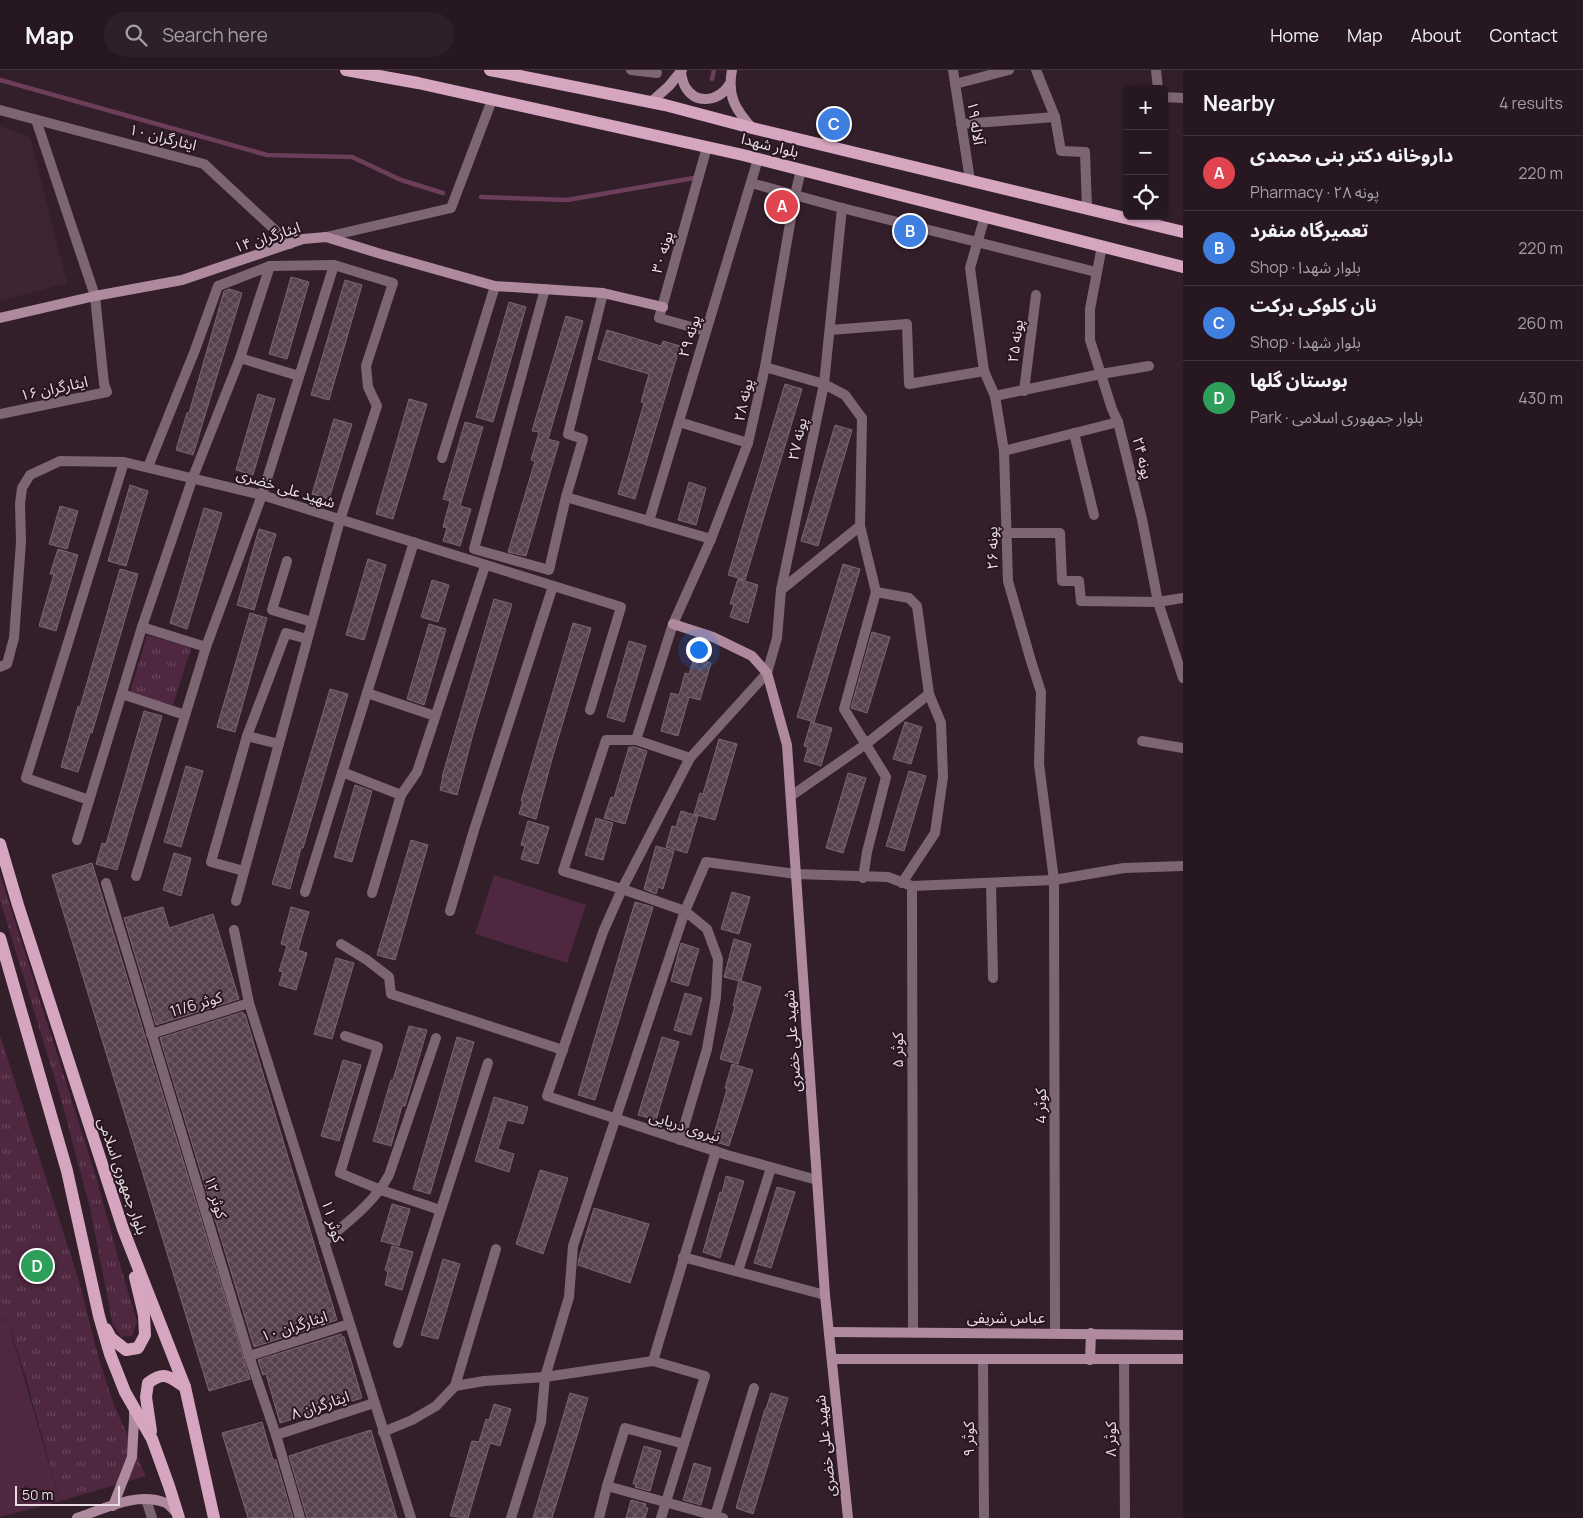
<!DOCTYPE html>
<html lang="en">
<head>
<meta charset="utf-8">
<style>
  :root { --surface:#261720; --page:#2e2029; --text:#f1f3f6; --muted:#a49fa5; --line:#42363e; --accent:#f790ce }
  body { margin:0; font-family:Manrope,"Noto Sans Arabic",sans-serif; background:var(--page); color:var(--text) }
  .controls { position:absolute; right:15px; top:15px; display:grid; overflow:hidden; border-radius:8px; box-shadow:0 1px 4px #0004 }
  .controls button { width:45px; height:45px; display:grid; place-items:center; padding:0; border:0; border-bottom:1px solid var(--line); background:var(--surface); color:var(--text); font:25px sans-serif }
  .scale { position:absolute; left:15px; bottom:12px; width:105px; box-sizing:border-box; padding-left:5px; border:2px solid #e8dbe2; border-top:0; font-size:14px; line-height:18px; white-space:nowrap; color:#e8dbe2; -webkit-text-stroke:4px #271620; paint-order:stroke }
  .you { position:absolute; left:698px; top:579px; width:18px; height:18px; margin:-12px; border:4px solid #fff; border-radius:50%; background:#1a73e8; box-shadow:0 0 0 8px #1a73e833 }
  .badge { display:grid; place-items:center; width:32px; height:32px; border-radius:50%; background:var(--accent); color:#fff; font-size:16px; font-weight:700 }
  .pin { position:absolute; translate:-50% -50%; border:2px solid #fff; box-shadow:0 1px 5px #0006 }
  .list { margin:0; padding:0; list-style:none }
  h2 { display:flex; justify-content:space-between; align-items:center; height:65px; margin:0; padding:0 20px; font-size:21px }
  h2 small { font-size:16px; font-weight:400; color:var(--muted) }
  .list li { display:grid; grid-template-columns:32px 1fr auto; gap:15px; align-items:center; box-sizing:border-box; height:75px; padding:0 20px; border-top:1px solid var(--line) }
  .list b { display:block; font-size:19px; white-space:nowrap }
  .list p { margin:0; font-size:16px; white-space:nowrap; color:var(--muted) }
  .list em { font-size:16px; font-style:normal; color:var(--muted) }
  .icon { flex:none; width:28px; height:28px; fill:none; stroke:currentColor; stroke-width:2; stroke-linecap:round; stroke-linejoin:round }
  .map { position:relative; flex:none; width:1183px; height:1448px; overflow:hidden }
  header { display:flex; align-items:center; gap:30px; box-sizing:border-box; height:70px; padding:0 25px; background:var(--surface); border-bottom:1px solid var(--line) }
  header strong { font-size:24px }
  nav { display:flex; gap:28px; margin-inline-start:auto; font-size:18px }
  .search { width:350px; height:45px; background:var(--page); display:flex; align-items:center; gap:12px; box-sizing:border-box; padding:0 18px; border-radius:28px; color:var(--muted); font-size:19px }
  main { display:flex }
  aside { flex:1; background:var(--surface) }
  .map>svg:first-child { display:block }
  .built { fill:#3e2534 }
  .grass { fill:url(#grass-tufts) }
  .pitch { fill:#4f2740 }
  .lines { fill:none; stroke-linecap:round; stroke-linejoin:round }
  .stream { stroke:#6d3e5a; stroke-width:4.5 }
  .building { fill:url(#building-cross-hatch); stroke:#7b6571 }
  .street { stroke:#7d6673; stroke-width:10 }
  .secondary { stroke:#af8a9f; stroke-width:10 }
  .primary { stroke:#d6a6c1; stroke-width:12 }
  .labels { text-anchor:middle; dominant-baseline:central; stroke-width:4; stroke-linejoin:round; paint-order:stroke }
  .street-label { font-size:15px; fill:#e8dbe2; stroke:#271620 }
</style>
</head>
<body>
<header>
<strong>Map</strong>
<div class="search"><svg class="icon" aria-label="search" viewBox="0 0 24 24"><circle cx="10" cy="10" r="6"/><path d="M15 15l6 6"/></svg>Search here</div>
<nav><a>Home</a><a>Map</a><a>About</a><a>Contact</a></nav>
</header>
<main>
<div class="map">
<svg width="1183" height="1448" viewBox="0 0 1183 1448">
  <defs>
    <pattern id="grass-tufts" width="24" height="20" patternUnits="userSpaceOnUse" patternTransform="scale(1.25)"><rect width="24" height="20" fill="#4f2740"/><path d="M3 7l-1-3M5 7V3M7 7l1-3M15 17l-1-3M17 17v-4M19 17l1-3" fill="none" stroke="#68465b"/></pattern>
    <pattern id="building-cross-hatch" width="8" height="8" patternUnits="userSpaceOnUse" patternTransform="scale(1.25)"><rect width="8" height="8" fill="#56424d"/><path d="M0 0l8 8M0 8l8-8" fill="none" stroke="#6e5d66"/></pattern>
  </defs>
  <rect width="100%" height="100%" fill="#321f2a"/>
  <path class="built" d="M 0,56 L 30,67 L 67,213 L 0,231 Z"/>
  <g class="grass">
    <path d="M 147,565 L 191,578 L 173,635 L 130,622 Z"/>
    <path d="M 0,804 L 96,1107 L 125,1212 L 137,1251 L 132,1266 L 121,1267 L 113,1255 L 90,1138 L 61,1029 L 0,830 Z"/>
    <path d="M 0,965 L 79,1211 L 98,1286 L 113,1333 L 146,1406 L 60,1431 L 26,1308 L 7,1249 L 0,1250 Z"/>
  </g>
  <g class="pitch">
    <path d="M 494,805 L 586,835 L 567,893 L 475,864 Z"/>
    <path d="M 7,1249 L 60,1431 L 0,1447 L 0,1251 Z"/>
  </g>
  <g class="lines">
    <g class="stream">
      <path d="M 712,9 L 714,0"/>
      <path d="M 0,10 L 267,85 L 352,87 L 401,110 L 443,123"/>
      <path d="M 481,127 L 567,130 L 694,108"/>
    </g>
  </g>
  <g class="building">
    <path d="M 291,207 L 309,212 L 287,289 L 269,284 Z"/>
    <path d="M 345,210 L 362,215 L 329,330 L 311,325 Z"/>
    <path d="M 229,219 L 242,223 L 193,385 L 176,380 L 187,343 L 189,343 L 224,221 Z"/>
    <path d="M 509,232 L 526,237 L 493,352 L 476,347 Z"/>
    <path d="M 566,246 L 583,251 L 548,369 L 559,372 L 526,486 L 508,482 L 535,391 L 531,390 L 539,362 L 532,361 Z"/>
    <path d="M 607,260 L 661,276 L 663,271 L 680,276 L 635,429 L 618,424 L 644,333 L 641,332 L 649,304 L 598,289 Z"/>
    <path d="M 785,314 L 802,319 L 745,510 L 728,505 Z"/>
    <path d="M 258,324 L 275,329 L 253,405 L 236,400 Z"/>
    <path d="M 409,329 L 427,334 L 393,449 L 376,444 Z"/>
    <path d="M 334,349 L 352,354 L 329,429 L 312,424 Z"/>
    <path d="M 465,352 L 483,357 L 460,436 L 471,439 L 460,476 L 443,471 L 447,458 L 443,457 L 450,431 L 443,429 Z"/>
    <path d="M 835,355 L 852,360 L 818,476 L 801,471 Z"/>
    <path d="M 689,412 L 706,418 L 696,455 L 678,450 Z"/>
    <path d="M 130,415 L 148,421 L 126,496 L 108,491 Z"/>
    <path d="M 60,436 L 78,441 L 67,479 L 49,474 Z"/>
    <path d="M 204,438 L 222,443 L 187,559 L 170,553 Z"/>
    <path d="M 259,459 L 276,464 L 254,540 L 237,535 Z"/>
    <path d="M 58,479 L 78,485 L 56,561 L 39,556 L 54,504 L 50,504 Z"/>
    <path d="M 368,489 L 386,495 L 364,570 L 346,565 Z"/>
    <path d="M 843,494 L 860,499 L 814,652 L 797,647 Z"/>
    <path d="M 120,499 L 138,504 L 92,663 L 90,663 L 78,702 L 61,697 L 78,636 L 80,637 Z"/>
    <path d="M 738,509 L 758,515 L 748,553 L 730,547 L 734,534 L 730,534 Z"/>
    <path d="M 432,510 L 449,515 L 438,552 L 421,547 Z"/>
    <path d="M 494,529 L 512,534 L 473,664 L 457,725 L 440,720 L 443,707 L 442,707 Z"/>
    <path d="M 250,543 L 267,548 L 235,662 L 217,657 Z"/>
    <path d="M 573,553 L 591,558 L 552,689 L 536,749 L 519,744 L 523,731 L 521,731 Z"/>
    <path d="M 429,554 L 446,559 L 424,635 L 407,629 Z"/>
    <path d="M 872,562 L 890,567 L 867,643 L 851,638 Z"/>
    <path d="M 629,571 L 646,576 L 624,652 L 607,647 Z"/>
    <path d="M 694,588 L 711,593 L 700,630 L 689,627 L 678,666 L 661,661 L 671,623 L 679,625 L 685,603 L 689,604 Z"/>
    <path d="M 330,619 L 348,624 L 303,778 L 301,778 L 290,819 L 272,814 Z"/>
    <path d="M 144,641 L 162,646 L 117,800 L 96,794 L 102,773 L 106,774 Z"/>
    <path d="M 811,652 L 832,658 L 821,696 L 804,691 L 808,677 L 804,676 Z"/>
    <path d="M 905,652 L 922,657 L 911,694 L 893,689 Z"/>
    <path d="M 719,669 L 737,674 L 715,750 L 694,744 L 700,723 L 703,724 Z"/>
    <path d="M 629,677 L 635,677 L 647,681 L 625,754 L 604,748 L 611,727 L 614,728 Z"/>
    <path d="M 186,696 L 203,701 L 181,777 L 164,772 Z"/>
    <path d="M 909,701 L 926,706 L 904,781 L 886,776 Z"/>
    <path d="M 848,703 L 866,708 L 843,783 L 826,778 Z"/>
    <path d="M 355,715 L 372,721 L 352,792 L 334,787 Z"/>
    <path d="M 681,741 L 698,746 L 687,783 L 666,777 L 672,756 L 676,757 Z"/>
    <path d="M 596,748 L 613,753 L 603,790 L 585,785 Z"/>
    <path d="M 528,751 L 549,757 L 538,794 L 521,789 L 525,776 L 521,775 Z"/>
    <path d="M 411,770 L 428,775 L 395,890 L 377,885 Z"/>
    <path d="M 656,776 L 674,781 L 663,819 L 658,817 L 656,824 L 644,819 Z"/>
    <path d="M 174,783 L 191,788 L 181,826 L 163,820 Z"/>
    <path d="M 92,793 L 250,1309 L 209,1321 L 52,805 Z"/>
    <path d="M 732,822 L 750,827 L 739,864 L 721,859 Z"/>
    <path d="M 635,832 L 653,837 L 595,1030 L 578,1025 Z"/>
    <path d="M 163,837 L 169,858 L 213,844 L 239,929 L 156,955 L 124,848 Z"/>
    <path d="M 291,837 L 309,842 L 298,880 L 307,883 L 296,920 L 279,915 L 283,902 L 279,901 L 287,876 L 281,874 Z"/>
    <path d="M 734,869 L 751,874 L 741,911 L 761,917 L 738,994 L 720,989 L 735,936 L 733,936 L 739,911 L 724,907 Z"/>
    <path d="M 681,873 L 699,879 L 688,916 L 671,911 Z"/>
    <path d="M 336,888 L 354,893 L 332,969 L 314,964 Z"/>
    <path d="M 685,923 L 702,928 L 691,965 L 674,960 Z"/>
    <path d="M 243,942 L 243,945 L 245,944 L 337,1250 L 254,1277 L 160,968 Z"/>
    <path d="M 409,956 L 427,960 L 405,1036 L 402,1036 L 391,1076 L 373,1071 L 391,1010 L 393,1010 Z"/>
    <path d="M 457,967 L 474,972 L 430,1124 L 413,1119 Z"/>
    <path d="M 662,967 L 679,972 L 656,1050 L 638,1045 Z"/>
    <path d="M 343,990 L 361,995 L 339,1071 L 321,1066 Z"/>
    <path d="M 732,994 L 753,1000 L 729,1076 L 712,1071 L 727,1019 L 725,1018 Z"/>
    <path d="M 494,1027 L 528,1037 L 523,1054 L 507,1050 L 498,1079 L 514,1084 L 509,1102 L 475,1091 Z"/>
    <path d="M 540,1100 L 568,1108 L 543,1184 L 516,1174 Z"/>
    <path d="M 726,1106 L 744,1111 L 720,1188 L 703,1182 L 720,1122 L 722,1123 Z"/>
    <path d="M 777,1117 L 795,1122 L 771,1198 L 754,1193 Z"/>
    <path d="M 392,1134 L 410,1139 L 399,1176 L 381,1171 Z"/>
    <path d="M 594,1138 L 649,1154 L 630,1213 L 578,1195 L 579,1188 Z"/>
    <path d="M 392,1176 L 413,1182 L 402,1220 L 385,1215 L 388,1202 L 385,1200 Z"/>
    <path d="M 443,1189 L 460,1194 L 438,1269 L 421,1265 Z"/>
    <path d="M 341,1264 L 342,1267 L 344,1267 L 362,1328 L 280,1353 L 266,1304 L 263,1305 L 258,1290 Z"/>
    <path d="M 570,1323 L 588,1328 L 577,1366 L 552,1448 L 533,1448 Z"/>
    <path d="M 771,1323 L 788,1328 L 753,1444 L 736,1438 L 765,1339 L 766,1339 Z"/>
    <path d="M 494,1334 L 511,1339 L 500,1376 L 490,1373 L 468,1448 L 450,1446 L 472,1371 L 479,1372 L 486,1349 L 489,1350 Z"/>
    <path d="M 262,1352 L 273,1390 L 276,1390 L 293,1448 L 248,1448 L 222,1363 Z"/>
    <path d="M 371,1360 L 397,1448 L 307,1448 L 289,1386 Z"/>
    <path d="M 644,1376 L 661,1381 L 650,1421 L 635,1417 L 636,1414 L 633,1414 Z"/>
    <path d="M 694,1393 L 711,1398 L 701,1435 L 683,1430 Z"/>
    <path d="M 631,1430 L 646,1434 L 645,1437 L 648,1438 L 645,1448 L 626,1448 Z"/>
  </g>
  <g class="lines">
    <g class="street">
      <path d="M 631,0 L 657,3"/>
      <path d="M 953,0 L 970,110"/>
      <path d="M 1036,0 L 1055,47 L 1061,81 L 1085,82 L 1087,138"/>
      <path d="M 1156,0 L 1158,19"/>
      <path d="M 955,14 L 1009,0"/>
      <path d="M 1164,27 L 1183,28"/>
      <path d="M 0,40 L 204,94 L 290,174"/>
      <path d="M 961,54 L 1055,47"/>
      <path d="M 751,113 L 842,138 L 1096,202"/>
      <path d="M 985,146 L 970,198 L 984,301 L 995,326 L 1004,381 L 1008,511 L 1031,591 L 1041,622 L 1039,694 L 1054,810 L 1055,1263"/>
      <path d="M 326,167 L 451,138 L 492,30"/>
      <path d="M 1102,176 L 1090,239 L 1090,270 L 1112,339 L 1118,352 L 1142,449 L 1158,532 L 1183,608"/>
      <path d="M 545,219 L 474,479 L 549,500 L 566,427 L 583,369 L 568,364 L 603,223"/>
      <path d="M 830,260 L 907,254 L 909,314 L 984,301"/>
      <path d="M 706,261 L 659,248 L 707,77"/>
      <path d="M 240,288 L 299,306"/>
      <path d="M 765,297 L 824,314 L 845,325 L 862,348 L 860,456 L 876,522 L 909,528 L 917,536 L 929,624 L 941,653 L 943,707 L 935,763 L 902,813"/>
      <path d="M 1024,321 L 1036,225"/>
      <path d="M 995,326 L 1101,304 L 1149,296"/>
      <path d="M 0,344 L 107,322 L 104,314 L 95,226 L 36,50"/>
      <path d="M 679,352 L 748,373"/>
      <path d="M 1074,363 L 1094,445"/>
      <path d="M 1004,381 L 1118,352"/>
      <path d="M 442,388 L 495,216"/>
      <path d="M 148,397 L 195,280 L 218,216 L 270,196 L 334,195 L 393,213 L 366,296 L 368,317 L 377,336 L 340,450 L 236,831"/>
      <path d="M 566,427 L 711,469"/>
      <path d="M 649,451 L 758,89"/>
      <path d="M 1007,463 L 1060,463 L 1062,511 L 1079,511 L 1081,531 L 1158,532 L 1183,528"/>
      <path d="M 287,491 L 272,540 L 312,552"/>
      <path d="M 781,520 L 860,456"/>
      <path d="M 142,557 L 206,577"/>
      <path d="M 0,597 L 7,594 L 14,568 L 21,472 L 20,434 L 22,418 L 30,405 L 60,391 L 124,392 L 262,425 L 621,537 L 590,640"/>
      <path d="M 367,623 L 435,646"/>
      <path d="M 122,624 L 185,645"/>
      <path d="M 247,666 L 279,674"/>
      <path d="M 636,670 L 690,688"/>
      <path d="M 1142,671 L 1183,678"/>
      <path d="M 342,702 L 401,725 L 417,702 L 485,496"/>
      <path d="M 791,726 L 866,674 L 929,624"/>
      <path d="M 89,730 L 26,708 L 124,392"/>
      <path d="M 77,770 L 142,557 L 193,407 L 240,288 L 270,196"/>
      <path d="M 244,801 L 211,792 L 247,666 L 286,563 L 307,569"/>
      <path d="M 136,806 L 206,577 L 262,425 L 334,195"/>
      <path d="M 863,808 L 867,782 L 886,707 L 844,639 L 876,522"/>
      <path d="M 106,813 L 249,1286 L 276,1365 L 300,1448"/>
      <path d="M 991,813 L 993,908"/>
      <path d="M 912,816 L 1054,810 L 1124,798 L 1183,796"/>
      <path d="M 305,822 L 414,472"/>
      <path d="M 372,823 L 401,725"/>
      <path d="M 450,841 L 474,760 L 553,516"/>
      <path d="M 234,860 L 249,933 L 411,1448"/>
      <path d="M 341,874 L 367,890 L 389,907 L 391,924 L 563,980"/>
      <path d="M 151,964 L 249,933"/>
      <path d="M 345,966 L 378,977 L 340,1103 L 381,1120 L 440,1140"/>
      <path d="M 680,1070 L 707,979 L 716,927 L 718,889 L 707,859 L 685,841 L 622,819 L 563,801 L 606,670 L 636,670 L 673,554 L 711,469 L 748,373 L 765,297 L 795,125 L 801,100"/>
      <path d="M 817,1110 L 727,1085 L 547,1026 L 603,862 L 622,819 L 690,688 L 767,603 L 777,568 L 781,520 L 824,314 L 842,138"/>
      <path d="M 324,1172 C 348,1152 374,1133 389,1105 L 436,968"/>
      <path d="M 683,1187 L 825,1225"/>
      <path d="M 738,1201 L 771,1098"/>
      <path d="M 398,1273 L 488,993"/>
      <path d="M 249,1286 L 349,1254"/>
      <path d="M 983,1290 L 984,1448"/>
      <path d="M 1124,1290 L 1125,1448"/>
      <path d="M 653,1291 L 716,1081"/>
      <path d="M 455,1316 L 484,1311 L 545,1307 L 569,1227 L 573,1176 L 685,841 L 706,792 L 796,804 L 888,807 L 912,816 L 913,1262"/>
      <path d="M 383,1362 L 412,1350 L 436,1336 L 455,1316 L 496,1179"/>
      <path d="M 276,1365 L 374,1333"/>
      <path d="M 607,1416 L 625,1358 L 684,1374"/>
      <path d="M 146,1429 L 152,1448"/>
      <path d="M 715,1446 L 754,1318"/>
      <path d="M 511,1448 L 541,1352 L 545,1307 L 653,1291 L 705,1306 L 661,1448"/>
      <path d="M 599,1448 L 607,1416 L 723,1448"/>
    </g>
    <g class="secondary">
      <path d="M 732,0 C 727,26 735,39 752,58"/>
      <path d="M 681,3 C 682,8 683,14 686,18 C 697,35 719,31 729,15"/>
      <path d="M 651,32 L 669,16 L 682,0"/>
      <path d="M 0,248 L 95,226 L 182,210 L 303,169 L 326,167 L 381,184 L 495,216 L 603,223 L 663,237"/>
      <path d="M 673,554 L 713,567 L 752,586 L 767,603 L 787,675 L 825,1225 L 848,1448"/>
      <path d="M 829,1262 L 1183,1265"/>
      <path d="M 832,1289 L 1183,1289"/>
      <path d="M 1090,1290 L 1091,1263"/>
      <path d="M 113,1436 L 132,1387 L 134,1350 L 134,1338"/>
      <path d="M 77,1448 C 104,1439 137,1421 166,1433 C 170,1435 174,1441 178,1444"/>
    </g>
    <g class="primary">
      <path d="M 346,0 L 418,13 L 743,85 L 1183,197"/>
      <path d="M 490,0 L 665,35 L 752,58 L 1183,162"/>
      <path d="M 0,774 L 18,835 L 123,1159 L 185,1317 L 214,1448"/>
      <path d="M 0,868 L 67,1101 L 99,1246 L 110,1284 L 125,1322 L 152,1369 L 169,1416 L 179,1448"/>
      <path d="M 106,1259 L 111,1268 L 126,1280 L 138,1278 L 145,1265 L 144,1245 L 135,1207"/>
      <path d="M 151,1361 L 146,1327 L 148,1313 C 165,1300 169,1307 185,1317"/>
    </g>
  </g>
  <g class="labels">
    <g class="street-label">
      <text transform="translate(976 53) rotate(81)">آلاله ۱۹</text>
      <text transform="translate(163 67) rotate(14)">ایثارگران ۱۰</text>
      <text transform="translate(770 75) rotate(14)">بلوار شهدا</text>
      <text transform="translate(267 167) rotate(-18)">ایثارگران ۱۴</text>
      <text transform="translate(662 182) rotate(-74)">پونه ۳۰</text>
      <text transform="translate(689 266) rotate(-73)">پونه ۲۹</text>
      <text transform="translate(1015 271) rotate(-83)">پونه ۲۵</text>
      <text transform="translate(54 318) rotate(-12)">ایثارگران ۱۶</text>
      <text transform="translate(743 330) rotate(-78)">پونه ۲۸</text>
      <text transform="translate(797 369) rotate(-78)">پونه ۲۷</text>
      <text transform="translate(1143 388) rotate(76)">پونه ۲۴</text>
      <text transform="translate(286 418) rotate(17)">شهید علی خضری</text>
      <text transform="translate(992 478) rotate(-91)">پونه ۲۶</text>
      <text transform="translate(196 934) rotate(-17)">کوثر 11/6</text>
      <text transform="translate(792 971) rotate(-94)">شهید علی خضری</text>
      <text transform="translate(897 980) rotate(-90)">کوثر ۵</text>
      <text transform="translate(1040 1036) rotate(-90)">کوثر 4</text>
      <text transform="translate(685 1056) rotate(17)">نیروی دریایی</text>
      <text transform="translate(123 1106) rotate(71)">بلوار جمهوری اسلامی</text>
      <text transform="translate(216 1127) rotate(73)">کوثر ۱۲</text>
      <text transform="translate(333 1151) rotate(73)">کوثر ۱۱</text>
      <text x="1006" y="1247">عباس شریفی</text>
      <text transform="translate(294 1256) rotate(-18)">ایثارگران ۱۰</text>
      <text transform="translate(320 1335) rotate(-18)">ایثارگران ۸</text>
      <text transform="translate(968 1369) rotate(-90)">کوثر ۹</text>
      <text transform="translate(1110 1369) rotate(-90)">کوثر ۸</text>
      <text transform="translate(825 1376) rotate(-96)">شهید علی خضری</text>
    </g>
  </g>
</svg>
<div class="controls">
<button>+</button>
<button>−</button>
<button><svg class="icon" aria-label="locate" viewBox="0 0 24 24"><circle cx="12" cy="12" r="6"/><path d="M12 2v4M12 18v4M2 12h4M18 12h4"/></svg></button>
</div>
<div class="scale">50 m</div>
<div class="you"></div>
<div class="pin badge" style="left:782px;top:136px;background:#e0444e">A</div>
<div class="pin badge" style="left:910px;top:161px;background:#3f7fe0">B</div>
<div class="pin badge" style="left:834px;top:54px;background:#3f7fe0">C</div>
<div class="pin badge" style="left:37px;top:1196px;background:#2e9e5b">D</div>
</div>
<aside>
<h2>Nearby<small>4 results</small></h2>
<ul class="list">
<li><span class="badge" style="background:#e0444e">A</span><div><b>داروخانه دکتر بنی محمدی</b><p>Pharmacy · پونه ۲۸</p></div><em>220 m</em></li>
<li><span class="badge" style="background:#3f7fe0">B</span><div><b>تعمیرگاه منفرد</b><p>Shop · بلوار شهدا</p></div><em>220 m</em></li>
<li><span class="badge" style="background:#3f7fe0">C</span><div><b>نان کلوکی برکت</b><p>Shop · بلوار شهدا</p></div><em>260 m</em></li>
<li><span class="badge" style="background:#2e9e5b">D</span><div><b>بوستان گلها</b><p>Park · بلوار جمهوری اسلامی</p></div><em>430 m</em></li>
</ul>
</aside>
</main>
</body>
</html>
